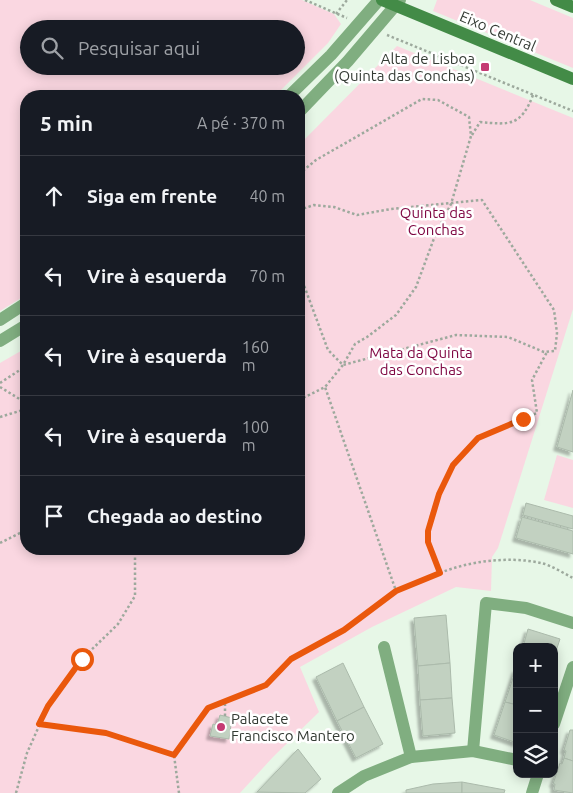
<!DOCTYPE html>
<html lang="pt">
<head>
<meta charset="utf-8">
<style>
  :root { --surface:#171b24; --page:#20242c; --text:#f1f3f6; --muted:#9ea1a6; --line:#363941 }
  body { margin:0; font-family:Ubuntu,sans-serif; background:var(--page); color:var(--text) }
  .controls { position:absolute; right:15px; bottom:15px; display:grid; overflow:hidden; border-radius:10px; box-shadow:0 2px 12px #0003 }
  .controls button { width:45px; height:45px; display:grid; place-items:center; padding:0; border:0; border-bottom:1px solid var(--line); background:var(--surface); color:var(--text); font:25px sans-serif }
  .stop { position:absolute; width:15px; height:15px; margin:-11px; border:4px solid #ea580c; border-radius:50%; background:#fff }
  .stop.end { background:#ea580c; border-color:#fff; box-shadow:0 1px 5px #0008 }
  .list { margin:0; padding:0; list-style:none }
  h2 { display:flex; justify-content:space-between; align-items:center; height:65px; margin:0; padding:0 20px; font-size:21px }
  h2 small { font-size:16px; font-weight:400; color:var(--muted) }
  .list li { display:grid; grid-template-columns:32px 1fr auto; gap:15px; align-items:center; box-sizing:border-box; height:80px; padding:0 20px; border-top:1px solid var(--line) }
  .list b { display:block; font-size:19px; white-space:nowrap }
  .list em { font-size:16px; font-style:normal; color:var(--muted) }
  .icon { flex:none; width:28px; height:28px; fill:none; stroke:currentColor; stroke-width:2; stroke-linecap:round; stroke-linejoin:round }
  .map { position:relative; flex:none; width:573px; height:793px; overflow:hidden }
  .search { position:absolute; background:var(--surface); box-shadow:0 2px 12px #0003; left:20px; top:20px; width:285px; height:55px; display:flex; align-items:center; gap:12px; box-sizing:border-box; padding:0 18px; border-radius:28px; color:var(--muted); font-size:19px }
  .panel { position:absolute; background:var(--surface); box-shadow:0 2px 12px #0003; left:20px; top:90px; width:285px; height:465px; border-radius:20px }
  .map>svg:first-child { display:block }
  .green { fill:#fad7e1; fill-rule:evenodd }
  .building { fill:#c2d1c1; stroke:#abbaab; filter:url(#shadow) }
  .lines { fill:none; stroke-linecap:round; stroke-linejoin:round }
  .path { stroke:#9da99d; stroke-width:2.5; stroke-dasharray:2.5 2.5; stroke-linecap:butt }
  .minor { stroke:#80ae80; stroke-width:12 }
  .tertiary { stroke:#80ae80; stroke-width:12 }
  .secondary { stroke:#438b47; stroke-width:12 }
  .route { stroke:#ea580c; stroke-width:6 }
  .poi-dot { fill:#c53b73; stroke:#fff; stroke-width:2 }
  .labels { text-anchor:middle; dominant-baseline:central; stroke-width:5; stroke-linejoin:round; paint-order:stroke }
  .street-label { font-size:15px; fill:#343b34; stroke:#fff }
  .poi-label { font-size:15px; fill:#343b34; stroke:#fff; text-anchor:end }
  .park-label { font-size:15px; fill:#7e0541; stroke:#fff }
</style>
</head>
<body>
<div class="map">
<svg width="573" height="793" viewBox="0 0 573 793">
  <defs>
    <filter id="shadow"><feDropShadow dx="-3.5" dy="3.5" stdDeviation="1" flood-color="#0004"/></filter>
  </defs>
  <rect width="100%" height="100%" fill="#e7f7e7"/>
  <g class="green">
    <path d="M 0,0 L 302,0 L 334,14 L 341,24 L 328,43 L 275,96 L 26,96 L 26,295 L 0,311 ZM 29,29 L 296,29 L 296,66 L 29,66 Z"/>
    <path d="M 437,0 L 530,0 L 573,18 L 573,68 L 433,11 Z"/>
    <path d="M 397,46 L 573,118 L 573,309 L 498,548 L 492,557 L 491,591 L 456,587 L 372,627 L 300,667 L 319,712 L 273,757 L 240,793 L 0,793 L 0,363 L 26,348 L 26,549 L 299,549 L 299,145 Z"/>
    <path d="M 557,455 L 573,460 L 573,508 L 544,500 Z"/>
  </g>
  <g class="building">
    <path d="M 573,390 L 573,452 L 557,447 Z"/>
    <path d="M 526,503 L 573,516 L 573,529 L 523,515 Z"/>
    <path d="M 522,517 L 573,531 L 573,554 L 516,538 Z"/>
    <path d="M 446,615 L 450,663 L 418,666 L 414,618 Z"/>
    <path d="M 528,629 L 560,639 L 554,657 L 554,647 L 523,647 Z"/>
    <path d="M 343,663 L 364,707 L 337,721 L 316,677 Z"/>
    <path d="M 450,663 L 452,698 L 420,700 L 418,666 Z"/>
    <path d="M 516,669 L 517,669 L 517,705 L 505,702 Z"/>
    <path d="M 452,698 L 455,733 L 423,736 L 420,700 Z"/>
    <path d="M 505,702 L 517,705 L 517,743 L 494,735 Z"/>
    <path d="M 364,707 L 383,744 L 356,758 L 337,721 Z"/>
    <path d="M 220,715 L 232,718 L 229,739 L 210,736 L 213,724 L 217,725 Z"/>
    <path d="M 570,730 L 573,730 L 573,761 L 564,758 L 566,751 L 564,750 Z"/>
    <path d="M 298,749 L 321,779 L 305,793 L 257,792 Z"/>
    <path d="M 564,758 L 573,761 L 573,793 L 554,790 L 555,784 L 553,784 L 560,763 L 562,764 Z"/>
    <path d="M 462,782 L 462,793 L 406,793 L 406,790 L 433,784 Z"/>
    <path d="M 462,782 L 505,790 L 504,793 L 462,793 Z"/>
  </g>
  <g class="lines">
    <g class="path">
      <path d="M 305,0 L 347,18"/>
      <path d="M 336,14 L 347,0"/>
      <path d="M 387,35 L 573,111"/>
      <path d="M 472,135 L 480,122 C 510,125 521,126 533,95"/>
      <path d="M 299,174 L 316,160 L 422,99 L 438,100 L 469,117 L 471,136 L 451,204 L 436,233 L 416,287 L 396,315 L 367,337 L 355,344 L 343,365 L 325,387 L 299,400"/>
      <path d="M 299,210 L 314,205 L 334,207 L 357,215 L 391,209 L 482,200 L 554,310 L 557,333 L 555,351 L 544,352 L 508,337 L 456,335 L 343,365 L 328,350 L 299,272"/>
      <path d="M 0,383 L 26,366"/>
      <path d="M 0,387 L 26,403"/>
      <path d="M 0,417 L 26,409"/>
      <path d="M 0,543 L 26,530"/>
      <path d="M 440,573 C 469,561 509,556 541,563 C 551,565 563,573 573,578"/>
      <path d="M 396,591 L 440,573 C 436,563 429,551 428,540 C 425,513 456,450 480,437 C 498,427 519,420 537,413 L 532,380 L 547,352"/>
      <path d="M 225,716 L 225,702"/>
      <path d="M 39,724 L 106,733 L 174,755 L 179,793"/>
      <path d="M 174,755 L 207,708 L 266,685 L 291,659 L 344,630 L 396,591 L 325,387"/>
      <path d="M 16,793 L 27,753 L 48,706 L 82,659 L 118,624 L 135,596 L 135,549"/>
    </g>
    <g class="minor">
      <path d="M 384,647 L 411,757"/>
      <path d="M 554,724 L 573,667"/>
      <path d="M 473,751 L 486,603 L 526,608 L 573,623"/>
      <path d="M 338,793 L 364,776 L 411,757 L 473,751 L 517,760"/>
      <path d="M 532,793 L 538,774"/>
    </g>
    <g class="tertiary">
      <path d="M 289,96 L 331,55 L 379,0"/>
      <path d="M 299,112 L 348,61 L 400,0"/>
      <path d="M 0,320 L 26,303"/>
      <path d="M 0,341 L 26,325"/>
    </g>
    <g class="secondary">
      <path d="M 382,0 L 573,79"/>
      <path d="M 556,0 L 573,7"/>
    </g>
  </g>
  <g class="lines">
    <path class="route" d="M 82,659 L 48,706 L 39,724 L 106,733 L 174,755 L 208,708 L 266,685 L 291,659 L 344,630 L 396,591 L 440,573 L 428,542 L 428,531 L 439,494 L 453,465 L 478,438 L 523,419"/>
  </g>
  <g class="poi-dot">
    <rect x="480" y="62" width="10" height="10" rx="2.5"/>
    <circle cx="221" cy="727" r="5"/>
  </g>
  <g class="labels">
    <g class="street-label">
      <text transform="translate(498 31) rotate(23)">Eixo Central</text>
    </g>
    <g class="poi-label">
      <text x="475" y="58">Alta de Lisboa<tspan x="475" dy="17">(Quinta das Conchas)</tspan></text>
      <text x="231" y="718" text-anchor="start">Palacete<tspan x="231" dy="17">Francisco Mantero</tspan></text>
    </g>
    <g class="park-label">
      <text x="436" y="212">Quinta das<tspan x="436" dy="17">Conchas</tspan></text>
      <text x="421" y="352">Mata da Quinta<tspan x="421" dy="17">das Conchas</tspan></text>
    </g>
  </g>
</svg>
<div class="controls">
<button>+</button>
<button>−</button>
<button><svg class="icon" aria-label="layers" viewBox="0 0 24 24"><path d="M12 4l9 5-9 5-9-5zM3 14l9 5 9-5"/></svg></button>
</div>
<div class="stop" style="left:82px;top:659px"></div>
<div class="stop end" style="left:523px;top:419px"></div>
<div class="search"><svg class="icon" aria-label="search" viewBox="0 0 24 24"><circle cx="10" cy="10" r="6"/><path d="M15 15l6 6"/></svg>Pesquisar aqui</div>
<section class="panel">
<h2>5 min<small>A pé · 370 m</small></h2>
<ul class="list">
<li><svg class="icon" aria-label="ahead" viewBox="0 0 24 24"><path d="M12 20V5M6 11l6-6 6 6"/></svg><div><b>Siga em frente</b></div><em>40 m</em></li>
<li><svg class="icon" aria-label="left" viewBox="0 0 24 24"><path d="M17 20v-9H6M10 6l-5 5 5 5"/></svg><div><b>Vire à esquerda</b></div><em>70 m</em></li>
<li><svg class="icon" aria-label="left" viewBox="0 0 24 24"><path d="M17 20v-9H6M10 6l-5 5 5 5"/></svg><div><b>Vire à esquerda</b></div><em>160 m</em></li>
<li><svg class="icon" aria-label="left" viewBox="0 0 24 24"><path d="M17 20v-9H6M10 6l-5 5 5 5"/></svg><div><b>Vire à esquerda</b></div><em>100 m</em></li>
<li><svg class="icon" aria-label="arrive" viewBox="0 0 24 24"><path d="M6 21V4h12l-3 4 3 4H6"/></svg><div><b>Chegada ao destino</b></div></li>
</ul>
</section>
</div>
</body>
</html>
